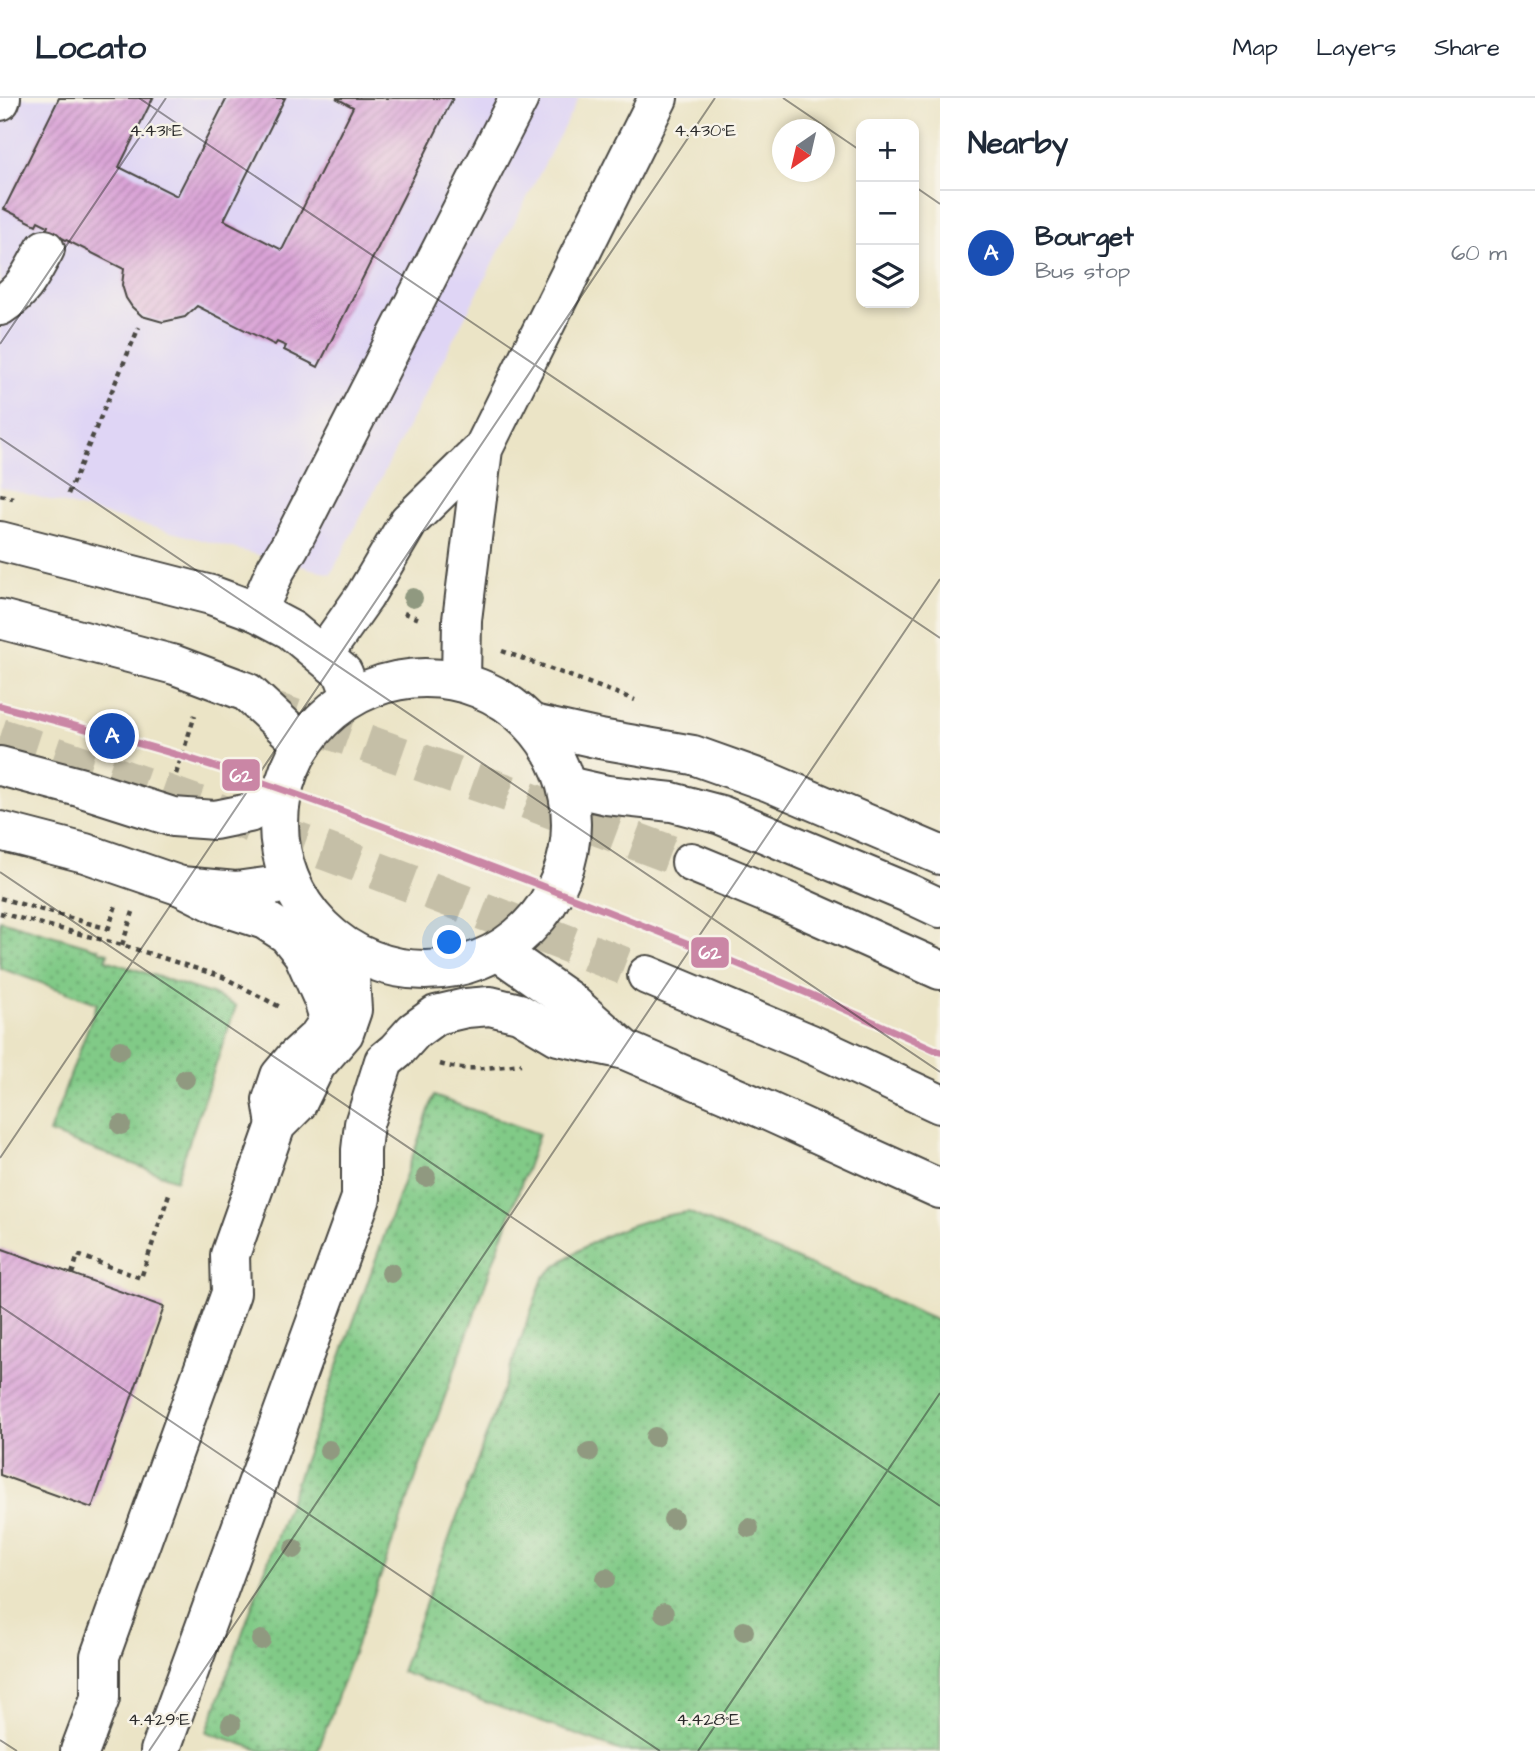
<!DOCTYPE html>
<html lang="en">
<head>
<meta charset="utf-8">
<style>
  :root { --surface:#fff; --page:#f2f2f3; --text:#1f2937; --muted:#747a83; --line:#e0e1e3; --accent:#d93025 }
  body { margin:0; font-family:"Architects Daughter",sans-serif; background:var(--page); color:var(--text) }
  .controls { position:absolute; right:21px; top:21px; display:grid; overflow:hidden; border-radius:14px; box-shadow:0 4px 10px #0003 }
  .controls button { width:63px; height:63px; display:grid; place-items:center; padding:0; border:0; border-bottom:2px solid var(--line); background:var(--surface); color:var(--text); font:35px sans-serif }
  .compass { position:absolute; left:772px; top:21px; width:63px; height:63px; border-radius:50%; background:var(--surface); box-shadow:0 4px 10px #0003; rotate:214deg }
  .you { position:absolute; left:450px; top:845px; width:24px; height:24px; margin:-18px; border:5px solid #fff; border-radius:50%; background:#1a73e8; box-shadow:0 0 0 10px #1a73e833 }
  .badge { display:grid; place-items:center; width:46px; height:46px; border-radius:50%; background:var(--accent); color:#fff; font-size:23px; font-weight:700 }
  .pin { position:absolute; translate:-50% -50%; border:4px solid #fff; box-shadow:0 2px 7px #0006 }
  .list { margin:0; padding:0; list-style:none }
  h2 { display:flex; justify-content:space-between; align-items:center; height:91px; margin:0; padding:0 28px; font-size:30px }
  h2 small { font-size:23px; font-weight:400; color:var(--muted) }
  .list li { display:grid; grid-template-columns:46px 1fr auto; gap:21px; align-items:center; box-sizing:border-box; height:126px; padding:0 28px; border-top:2px solid var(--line) }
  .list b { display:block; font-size:26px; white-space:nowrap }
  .list p { margin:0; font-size:23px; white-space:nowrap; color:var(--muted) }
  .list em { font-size:23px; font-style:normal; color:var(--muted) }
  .icon { flex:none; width:38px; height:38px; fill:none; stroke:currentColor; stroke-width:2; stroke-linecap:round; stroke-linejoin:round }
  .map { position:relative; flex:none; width:940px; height:1653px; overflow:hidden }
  header { display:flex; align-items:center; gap:42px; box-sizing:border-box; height:98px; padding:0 35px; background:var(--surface); border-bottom:2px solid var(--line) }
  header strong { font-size:33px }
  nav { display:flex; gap:38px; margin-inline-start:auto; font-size:24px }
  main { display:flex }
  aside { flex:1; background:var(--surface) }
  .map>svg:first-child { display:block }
  .built { fill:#dfd5f5 }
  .grass { fill:url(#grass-dots); stroke:#567a59; stroke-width:2 }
  .building { fill:url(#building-hatch) }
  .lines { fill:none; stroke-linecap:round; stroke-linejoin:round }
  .highway-tunnel { stroke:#c5bfa7; stroke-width:38; stroke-dasharray:38 19; stroke-linecap:butt }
  .minor-casing { stroke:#484742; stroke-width:42 }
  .major-casing { stroke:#484742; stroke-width:42 }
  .highway-casing { stroke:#484742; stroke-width:42 }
  .path { stroke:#484742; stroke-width:4.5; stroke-dasharray:5 5; stroke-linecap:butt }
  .minor { stroke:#fff; stroke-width:38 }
  .major { stroke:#fff; stroke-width:38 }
  .highway { stroke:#fff; stroke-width:38 }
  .tram-1-casing { stroke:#f7f3e8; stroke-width:12 }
  .tram-1 { stroke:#ca86a5; stroke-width:7 }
  .tree { fill:#909980 }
  .ticks { fill:none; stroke:#2b2b2b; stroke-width:2; stroke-opacity:0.45 }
  .ticks-label { font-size:18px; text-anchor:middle; fill:#2b2b2b; stroke:#f7f3e8; stroke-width:5; stroke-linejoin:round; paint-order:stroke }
  .line-badge { stroke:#f7f3e8; stroke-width:2.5 }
  .badge-label { font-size:19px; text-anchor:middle; font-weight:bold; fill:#fff }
</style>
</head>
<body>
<header>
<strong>Locato</strong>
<nav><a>Map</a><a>Layers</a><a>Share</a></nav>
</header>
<main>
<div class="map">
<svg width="940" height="1653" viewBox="0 0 940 1653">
  <defs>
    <pattern id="grass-dots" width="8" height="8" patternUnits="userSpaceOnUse" patternTransform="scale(1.75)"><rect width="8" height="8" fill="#81ca87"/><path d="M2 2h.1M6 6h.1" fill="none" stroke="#6aa46f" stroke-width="1.8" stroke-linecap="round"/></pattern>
    <pattern id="building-hatch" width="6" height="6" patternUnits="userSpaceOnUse" patternTransform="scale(1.75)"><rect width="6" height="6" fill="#daa3d7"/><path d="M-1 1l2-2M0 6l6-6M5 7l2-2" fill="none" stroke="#b185af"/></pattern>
  </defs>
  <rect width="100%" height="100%" fill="#f7f3e8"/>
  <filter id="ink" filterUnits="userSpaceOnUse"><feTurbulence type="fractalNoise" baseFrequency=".0143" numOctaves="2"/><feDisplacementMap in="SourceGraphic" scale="14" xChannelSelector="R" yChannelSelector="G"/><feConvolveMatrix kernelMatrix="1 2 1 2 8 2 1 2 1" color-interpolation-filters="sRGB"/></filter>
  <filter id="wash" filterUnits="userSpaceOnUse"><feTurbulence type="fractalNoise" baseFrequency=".00686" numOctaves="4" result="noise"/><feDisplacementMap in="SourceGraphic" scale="28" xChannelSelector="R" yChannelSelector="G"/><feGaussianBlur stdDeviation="1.57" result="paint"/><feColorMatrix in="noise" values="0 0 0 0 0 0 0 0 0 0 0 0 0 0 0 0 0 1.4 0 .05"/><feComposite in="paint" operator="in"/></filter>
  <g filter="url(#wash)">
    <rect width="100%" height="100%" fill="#ebe4c6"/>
    <path class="built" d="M 0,0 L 579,0 L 331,476 L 0,389 Z"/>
    <g class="grass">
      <path d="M 0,822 L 99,851 L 99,853 L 108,855 L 106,862 L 211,896 L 236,908 L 176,1082 L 49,1035 L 97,905 L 0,870 Z"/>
      <path d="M 434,998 L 539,1036 L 318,1653 L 262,1653 L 207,1634 Z"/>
      <path d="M 688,1114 L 940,1224 L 940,1653 L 622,1653 L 401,1574 L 543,1180 C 579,1145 638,1119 688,1114 Z"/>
    </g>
    <g id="blocks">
      <g class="building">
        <path d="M 59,0 L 153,0 L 119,69 L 177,98 L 227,0 L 285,0 L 224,122 L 282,152 L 353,9 L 336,0 L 453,0 L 318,269 L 284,252 L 286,248 L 277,244 L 275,247 L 197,208 L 185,219 L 163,224 L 142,218 L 132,209 L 126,200 L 122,187 L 124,171 L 46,132 L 48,128 L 38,123 L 36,127 L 4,111 Z"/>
        <path d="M 0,1150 L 164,1209 L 92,1410 L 0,1377 Z"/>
      </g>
    </g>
  </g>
  <g filter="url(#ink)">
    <use href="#blocks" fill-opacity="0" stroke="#484742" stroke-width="2"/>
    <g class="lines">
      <g class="highway-tunnel">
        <path d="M 258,609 L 283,616 L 516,698 L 691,764"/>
        <path d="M 0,639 C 218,710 433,793 647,877"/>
      </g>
      <defs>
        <g id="minor">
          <path d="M 0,3 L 1,0"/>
          <path d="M 0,208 C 25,192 31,176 45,151"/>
          <path d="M 0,443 L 211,497 L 257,514 L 291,532 L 343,575 L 352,599"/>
          <path d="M 257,514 L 276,471 L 290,448 L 519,0"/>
          <path d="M 0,521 L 175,567 L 247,594 L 303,646"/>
          <path d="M 323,557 L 364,499 L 409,423 L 483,351"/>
          <circle cx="425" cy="726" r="146"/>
          <path d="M 461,584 L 462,522 L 483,351 L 658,0"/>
          <path d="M 533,626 L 600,641 L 693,657 L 769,684 L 940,757"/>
          <path d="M 0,668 L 79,689 L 173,719 L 215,722 L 249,715 L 282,695"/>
          <path d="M 0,733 L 85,755 L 181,788 L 236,793 L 273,788 L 289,780"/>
          <path d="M 181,788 L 219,807 L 265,822 L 287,836 L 303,856 L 323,901 L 328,917 L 325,929 L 318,939 L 295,960 L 280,978 L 272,1002 L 276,1027"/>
          <path d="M 498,853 L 568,902 L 625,952 L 770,1014 L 940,1091"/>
          <path d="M 80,1653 L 100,1600 L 100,1558 L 231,1195 L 230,1157 L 276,1027 L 297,1006 L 316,967 L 344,935 L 352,912 L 350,880 L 327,835"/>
          <path d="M 160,1653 L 361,1100 L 361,1052 L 364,1026 L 384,963 L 396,953 L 414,933 L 436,917 L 466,910 L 490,908 L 519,915 L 558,938 L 625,952"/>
        </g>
        <path id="major" d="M 567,688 L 607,697 L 672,704 L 721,717 L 908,795 L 940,810"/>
        <g id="highway">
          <path d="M 691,764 L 788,804 L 940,872"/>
          <path d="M 647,877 L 811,946 L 940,1006"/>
        </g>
      </defs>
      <use href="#minor" class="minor-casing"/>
      <use href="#major" class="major-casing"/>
      <use href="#highway" class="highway-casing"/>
      <g class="path">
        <path d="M 68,396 L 139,229"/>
        <path d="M 0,397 L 13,400"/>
        <path d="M 404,515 L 422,522"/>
        <path d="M 502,553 L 635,602"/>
        <path d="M 176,676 L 195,617"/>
        <path d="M 0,800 L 109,831"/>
        <path d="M 0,815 L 122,847 L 223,879 L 280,909"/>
        <path d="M 108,832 L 116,807"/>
        <path d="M 122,847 L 133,814"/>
        <path d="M 440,966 C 465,974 495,969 521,966"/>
        <path d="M 72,1176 L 78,1157 L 141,1180 L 170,1093"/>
      </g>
      <use href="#minor" class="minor"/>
      <use href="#major" class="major"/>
      <use href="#highway" class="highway"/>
      <defs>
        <path id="tram-1" d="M 0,608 C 71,627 143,645 213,668 C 304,697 392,732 481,765 C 636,823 790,885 940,954"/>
      </defs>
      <use href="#tram-1" class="tram-1-casing"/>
      <use href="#tram-1" class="tram-1"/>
    </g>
    <g class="tree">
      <circle cx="413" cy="500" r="10"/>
      <circle cx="120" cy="952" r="10"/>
      <circle cx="185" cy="981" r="10"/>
      <circle cx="121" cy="1027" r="10"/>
      <circle cx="426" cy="1079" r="10"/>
      <circle cx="391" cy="1175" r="10"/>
      <circle cx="655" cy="1339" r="10"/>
      <circle cx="329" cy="1352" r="10"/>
      <circle cx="589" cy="1354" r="10"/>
      <circle cx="673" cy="1421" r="10"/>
      <circle cx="749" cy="1430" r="10"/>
      <circle cx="294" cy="1451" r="10"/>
      <circle cx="606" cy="1480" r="10"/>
      <circle cx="664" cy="1515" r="10"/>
      <circle cx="744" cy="1533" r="10"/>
      <circle cx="261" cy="1542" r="10"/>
      <circle cx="231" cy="1626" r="10"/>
    </g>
  </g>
  <path class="ticks" d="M 139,0 L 940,540M 783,0 L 861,53M 914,88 L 940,106M 0,246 L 166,0M 0,340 L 940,974M 0,774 L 940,1408M 0,1060 L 715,0M 0,1208 L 660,1653M 0,1642 L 17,1653M 149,1653 L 940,481M 698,1653 L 940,1295"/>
  <g class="ticks-label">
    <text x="156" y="38">4.431°E</text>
    <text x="705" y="38">4.430°E</text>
    <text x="159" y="1627">4.429°E</text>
    <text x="708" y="1627">4.428°E</text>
  </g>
  <g class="line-badge">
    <rect x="221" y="660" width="40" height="34" rx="7" fill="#ca86a5"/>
    <rect x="690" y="838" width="40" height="33" rx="7" fill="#ca86a5"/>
  </g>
  <g class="badge-label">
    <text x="241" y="684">62</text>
    <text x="710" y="861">62</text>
  </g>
</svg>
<div class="controls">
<button>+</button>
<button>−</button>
<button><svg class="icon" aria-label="layers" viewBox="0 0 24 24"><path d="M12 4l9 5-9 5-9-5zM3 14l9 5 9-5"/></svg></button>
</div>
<svg class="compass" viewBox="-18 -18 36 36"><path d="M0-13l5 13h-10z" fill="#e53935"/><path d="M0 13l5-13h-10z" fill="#747a83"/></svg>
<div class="you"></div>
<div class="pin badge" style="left:112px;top:638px;background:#1a4fb4">A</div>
</div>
<aside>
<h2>Nearby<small></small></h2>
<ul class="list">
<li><span class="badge" style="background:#1a4fb4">A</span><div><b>Bourget</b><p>Bus stop</p></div><em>60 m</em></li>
</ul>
</aside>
</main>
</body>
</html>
